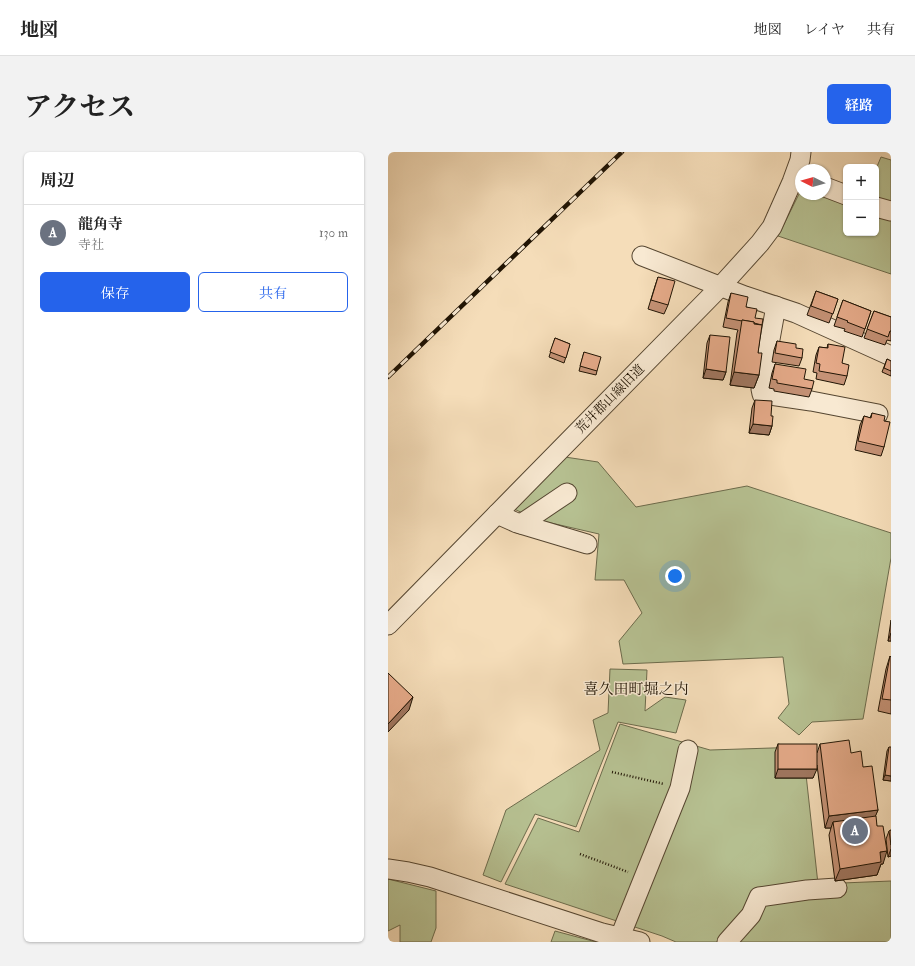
<!DOCTYPE html>
<html lang="ja">
<head>
<meta charset="utf-8">
<style>
  :root { --surface:#fff; --page:#f2f2f2; --text:#222; --muted:#767676; --line:#e0e0e0; --accent:#2563eb }
  body { margin:0; font-family:"IM FELL Double Pica","Noto Serif JP",serif; background:var(--page); color:var(--text) }
  .controls { position:absolute; right:12px; top:12px; display:grid; overflow:hidden; border-radius:6px; box-shadow:0 1px 3px #0004 }
  .controls button { width:36px; height:36px; display:grid; place-items:center; padding:0; border:0; border-bottom:1px solid var(--line); background:var(--surface); color:var(--text); font:20px sans-serif }
  .compass { position:absolute; left:407px; top:12px; width:36px; height:36px; border-radius:50%; background:var(--surface); box-shadow:0 1px 3px #0004; rotate:275deg }
  .you { position:absolute; left:287px; top:424px; width:14px; height:14px; margin:-10px; border:3px solid #fff; border-radius:50%; background:#1a73e8; box-shadow:0 0 0 6px #1a73e833 }
  .badge { display:grid; place-items:center; width:26px; height:26px; border-radius:50%; background:var(--accent); color:#fff; font-size:13px; font-weight:700 }
  .pin { position:absolute; translate:-50% -50%; border:2px solid #fff; box-shadow:0 1px 4px #0006 }
  .list { margin:0; padding:0; list-style:none }
  h2 { display:flex; justify-content:space-between; align-items:center; height:52px; margin:0; padding:0 16px; font-size:17px }
  h2 small { font-size:13px; font-weight:400; color:var(--muted) }
  .list li { display:grid; grid-template-columns:26px 1fr auto; gap:12px; align-items:center; box-sizing:border-box; height:56px; padding:0 16px; border-top:1px solid var(--line) }
  .list b { display:block; font-size:15px; white-space:nowrap }
  .list p { margin:0; font-size:13px; white-space:nowrap; color:var(--muted) }
  .list em { font-size:13px; font-style:normal; color:var(--muted) }
  .actions { display:flex; gap:8px; padding:12px 16px }
  .actions a { flex:1; padding:9px 0; border:1px solid var(--accent); border-radius:6px; text-align:center; font-size:14px; color:var(--accent) }
  .actions .main { background:var(--accent); color:#fff }
  .map { position:relative; flex:none; width:503px; height:790px; overflow:hidden; border-radius:6px }
  header { display:flex; align-items:center; gap:24px; box-sizing:border-box; height:56px; padding:0 20px; background:var(--surface); border-bottom:1px solid var(--line) }
  header strong { font-size:19px }
  nav { display:flex; gap:22px; margin-inline-start:auto; font-size:14px }
  .intro { display:flex; align-items:center; justify-content:space-between; box-sizing:border-box; height:96px; padding:0 24px }
  h1 { margin:0; font-size:28px }
  .button { padding:10px 18px; border-radius:6px; background:var(--accent); color:#fff; font-size:14px; font-weight:700 }
  main { display:flex; gap:24px; padding:0 24px }
  aside { flex:1; background:var(--surface); border-radius:6px; box-shadow:0 1px 3px #0004 }
  .map>svg:first-child { display:block }
  .green { fill:#b7c293; stroke:#6c6b4c }
  .lines { fill:none; stroke-linecap:round; stroke-linejoin:round }
  .minor-casing { stroke:#554631; stroke-width:21 }
  .path { stroke:#201404; stroke-width:2.5; stroke-dasharray:1 2; stroke-linecap:butt }
  .minor { stroke:#f8e9d2; stroke-width:19 }
  .rail-casing { stroke:#201404; stroke-width:4.5 }
  .rail { stroke:#f8e9d2; stroke-width:3; stroke-dasharray:9; stroke-linecap:butt }
  .wall { fill:#c59276; stroke:#201404 }
  .shaded-wall { fill:#a07760; stroke:#201404 }
  .building { fill:#e5aa89; stroke:#201404 }
  .labels { text-anchor:middle; dominant-baseline:central; stroke-width:3; stroke-linejoin:round; paint-order:stroke }
  .street-label { font-size:13px; fill:#201404; stroke:#f8e9d2 }
  .quarter-label { font-size:15px; fill:#201404; stroke:#f8e9d2 }
</style>
</head>
<body>
<header>
<strong>地図</strong>
<nav><a>地図</a><a>レイヤ</a><a>共有</a></nav>
</header>
<div class="intro"><h1>アクセス</h1><a class="button">経路</a></div>
<main>
<aside>
<h2>周辺<small></small></h2>
<ul class="list">
<li><span class="badge" style="background:#6b7280">A</span><div><b>龍角寺</b><p>寺社</p></div><em>130 m</em></li>
</ul>
<div class="actions"><a class="main">保存</a><a>共有</a></div>
</aside>
<div class="map">
<svg width="503" height="790" viewBox="0 0 503 790">
  <rect width="100%" height="100%" fill="#f5ddb9"/>
  <filter id="stains"><feTurbulence type="fractalNoise" baseFrequency=".005" numOctaves="4"/><feColorMatrix values="0 0 0 0 .2 0 0 0 0 .09 0 0 0 0 .02 0 0 0 .5 -.17"/></filter>
  <radialGradient id="worn" r=".72"><stop offset=".6" stop-color="#630" stop-opacity="0"/><stop offset="1" stop-color="#630" stop-opacity=".3"/></radialGradient>
  <g class="green">
    <path d="M 493,5 L 503,8 L 503,122 L 390,84 L 413,38 L 413,42 L 437,42 L 458,37 L 458,81 L 488,81 L 488,17 Z"/>
    <path d="M 177,305 L 210,310 L 248,355 L 359,334 L 503,381 L 503,406 L 475,567 L 424,570 L 411,583 L 390,566 L 401,552 L 395,505 L 235,512 L 231,489 L 254,461 L 236,428 L 207,428 L 211,382 L 150,368 L 126,357 Z"/>
    <path d="M 222,517 L 259,518 L 257,559 L 277,545 L 298,548 L 288,581 L 230,570 L 188,675 L 147,662 L 113,730 L 95,723 L 118,658 L 212,598 L 205,568 L 220,561 Z"/>
    <path d="M 232,572 L 322,598 L 415,595 L 430,732 L 503,729 L 503,790 L 288,790 L 274,784 L 117,732 L 150,666 L 191,680 Z"/>
    <path d="M 0,727 L 48,739 L 48,776 L 43,790 L 12,790 L 12,773 L 0,779 Z"/>
    <path d="M 167,779 L 208,790 L 163,790 Z"/>
  </g>
  <g class="lines">
    <defs>
      <g id="minor">
        <path d="M 437,35 L 458,43"/>
        <path d="M 488,55 L 503,59"/>
        <path d="M 254,104 L 357,144 L 408,161 L 503,204"/>
        <path d="M 388,154 L 373,237 L 374,242 L 423,249 L 490,262"/>
        <path d="M 109,362 L 129,371 L 199,392"/>
        <path d="M 133,372 L 179,341"/>
        <path d="M 0,473 L 333,134 L 372,91 L 384,75 L 404,30 L 412,8 L 413,0"/>
        <path d="M 0,717 L 20,720 L 42,725 L 214,781 L 252,790"/>
        <path d="M 232,785 L 292,636 L 300,598"/>
        <path d="M 339,790 L 363,763 L 371,745 L 419,738 L 449,736"/>
      </g>
    </defs>
    <use href="#minor" class="minor-casing"/>
    <g class="path">
      <path d="M 224,620 L 276,632"/>
      <path d="M 192,702 L 240,720"/>
    </g>
    <use href="#minor" class="minor"/>
    <defs>
      <path id="rail" d="M 0,225 L 234,0"/>
    </defs>
    <use href="#rail" class="rail-casing"/>
    <use href="#rail" class="rail"/>
  </g>
  <g class="wall">
    <path d="M 270,125 L 280,153 L 276,162 L 260,157 L 267,134 Z"/>
    <path d="M 428,139 L 450,147 L 441,171 L 419,163 Z"/>
    <path d="M 343,141 L 358,155 L 373,174 L 370,201 L 371,223 L 366,236 L 342,233 L 349,181 L 350,178 L 335,175 L 340,150 Z"/>
    <path d="M 455,148 L 483,159 L 474,185 L 456,179 L 457,177 L 446,174 Z"/>
    <path d="M 486,159 L 503,165 L 503,189 L 499,188 L 497,193 L 476,186 Z"/>
    <path d="M 322,183 L 338,220 L 335,228 L 315,226 L 319,191 Z"/>
    <path d="M 167,186 L 182,192 L 176,211 L 161,205 Z"/>
    <path d="M 389,189 L 408,196 L 414,206 L 411,214 L 384,210 L 386,198 Z"/>
    <path d="M 440,192 L 454,211 L 459,224 L 456,233 L 428,227 L 429,221 L 425,220 L 428,203 L 431,195 L 439,196 Z"/>
    <path d="M 196,200 L 209,219 L 208,223 L 191,219 Z"/>
    <path d="M 499,207 L 503,209 L 503,224 L 494,220 Z"/>
    <path d="M 387,212 L 416,227 L 424,237 L 421,245 L 386,239 L 386,237 L 381,236 L 384,221 Z"/>
    <path d="M 367,248 L 383,264 L 384,274 L 381,283 L 361,281 L 364,256 Z"/>
    <path d="M 484,261 L 496,269 L 496,295 L 493,304 L 467,298 L 472,273 L 476,264 L 482,266 Z"/>
    <path d="M 503,468 L 503,489 L 500,489 Z"/>
    <path d="M 502,504 L 503,505 L 503,562 L 490,559 L 498,517 Z"/>
    <path d="M 390,592 L 429,601 L 432,592 L 463,601 L 475,615 L 490,658 L 487,664 L 495,712 L 493,712 L 489,723 L 447,729 L 441,683 L 443,676 L 437,676 L 429,613 L 425,626 L 387,626 L 387,600 Z"/>
    <path d="M 501,595 L 503,629 L 495,628 L 499,599 Z"/>
    <path d="M 503,678 L 503,704 L 500,705 L 498,687 L 501,679 Z"/>
  </g>
  <g class="shaded-wall">
    <path d="M 318,217 L 338,220 L 335,228 L 315,226 Z"/>
    <path d="M 346,220 L 371,223 L 366,236 L 342,233 Z"/>
    <path d="M 365,272 L 384,274 L 381,283 L 361,281 Z"/>
    <path d="M 503,481 L 503,489 L 500,489 Z"/>
    <path d="M 25,545 L 21,558 L 0,580 L 0,572 Z"/>
    <path d="M 390,617 L 429,617 L 425,626 L 387,626 Z"/>
    <path d="M 497,623 L 503,624 L 503,629 L 495,628 Z"/>
    <path d="M 490,658 L 485,670 L 445,670 L 443,676 L 437,676 L 441,664 Z"/>
    <path d="M 503,697 L 503,704 L 500,705 Z"/>
    <path d="M 499,699 L 495,712 L 493,712 L 489,723 L 447,729 L 452,717 L 492,700 Z"/>
  </g>
  <g class="building">
    <path d="M 270,125 L 287,129 L 280,153 L 263,148 Z"/>
    <path d="M 428,139 L 450,147 L 445,162 L 423,154 Z"/>
    <path d="M 343,141 L 360,145 L 358,155 L 369,157 L 367,166 L 375,167 L 374,173 L 366,171 L 366,170 L 354,168 L 354,169 L 338,166 Z"/>
    <path d="M 455,148 L 483,159 L 477,177 L 459,170 L 460,169 L 449,165 Z"/>
    <path d="M 486,159 L 503,165 L 503,179 L 502,179 L 500,185 L 479,177 Z"/>
    <path d="M 354,168 L 366,170 L 366,172 L 374,173 L 370,201 L 374,201 L 371,223 L 346,220 Z"/>
    <path d="M 322,183 L 342,185 L 338,220 L 318,217 Z"/>
    <path d="M 167,186 L 182,192 L 178,206 L 162,200 Z"/>
    <path d="M 389,189 L 408,192 L 408,196 L 415,197 L 414,206 L 387,201 Z"/>
    <path d="M 440,192 L 457,195 L 454,211 L 461,213 L 459,224 L 431,219 L 432,212 L 428,211 L 431,195 L 440,196 Z"/>
    <path d="M 196,200 L 213,205 L 209,219 L 192,214 Z"/>
    <path d="M 499,207 L 503,209 L 503,219 L 496,216 Z"/>
    <path d="M 387,212 L 418,217 L 416,227 L 426,229 L 424,237 L 389,231 L 389,228 L 384,227 Z"/>
    <path d="M 367,248 L 384,249 L 383,264 L 385,264 L 384,274 L 365,272 Z"/>
    <path d="M 484,261 L 497,264 L 496,269 L 502,270 L 496,295 L 470,289 L 476,264 L 483,266 Z"/>
    <path d="M 502,504 L 503,505 L 503,548 L 494,547 Z"/>
    <path d="M 0,521 L 25,545 L 0,572 Z"/>
    <path d="M 461,588 L 463,601 L 473,599 L 475,615 L 484,614 L 490,658 L 441,664 L 432,592 Z"/>
    <rect x="390" y="592" width="39" height="25"/>
    <path d="M 501,595 L 503,595 L 503,624 L 497,623 Z"/>
    <path d="M 488,664 L 489,674 L 495,674 L 499,699 L 492,700 L 493,710 L 452,717 L 445,670 Z"/>
    <path d="M 503,678 L 503,693 L 501,679 Z"/>
  </g>
  <g class="labels">
    <g class="street-label">
      <text transform="translate(222 247) rotate(-45)">荒井郡山線旧道</text>
    </g>
    <g class="quarter-label">
      <text x="248" y="537">喜久田町堀之内</text>
    </g>
  </g>
  <rect width="100%" height="100%" filter="url(#stains)"/>
  <rect width="100%" height="100%" fill="url(#worn)"/>
</svg>
<div class="controls">
<button>+</button>
<button>−</button>
</div>
<svg class="compass" viewBox="-18 -18 36 36"><path d="M0-13l5 13h-10z" fill="#e53935"/><path d="M0 13l5-13h-10z" fill="#767676"/></svg>
<div class="you"></div>
<div class="pin badge" style="left:467px;top:679px;background:#6b7280">A</div>
</div>
</main>
</body>
</html>
